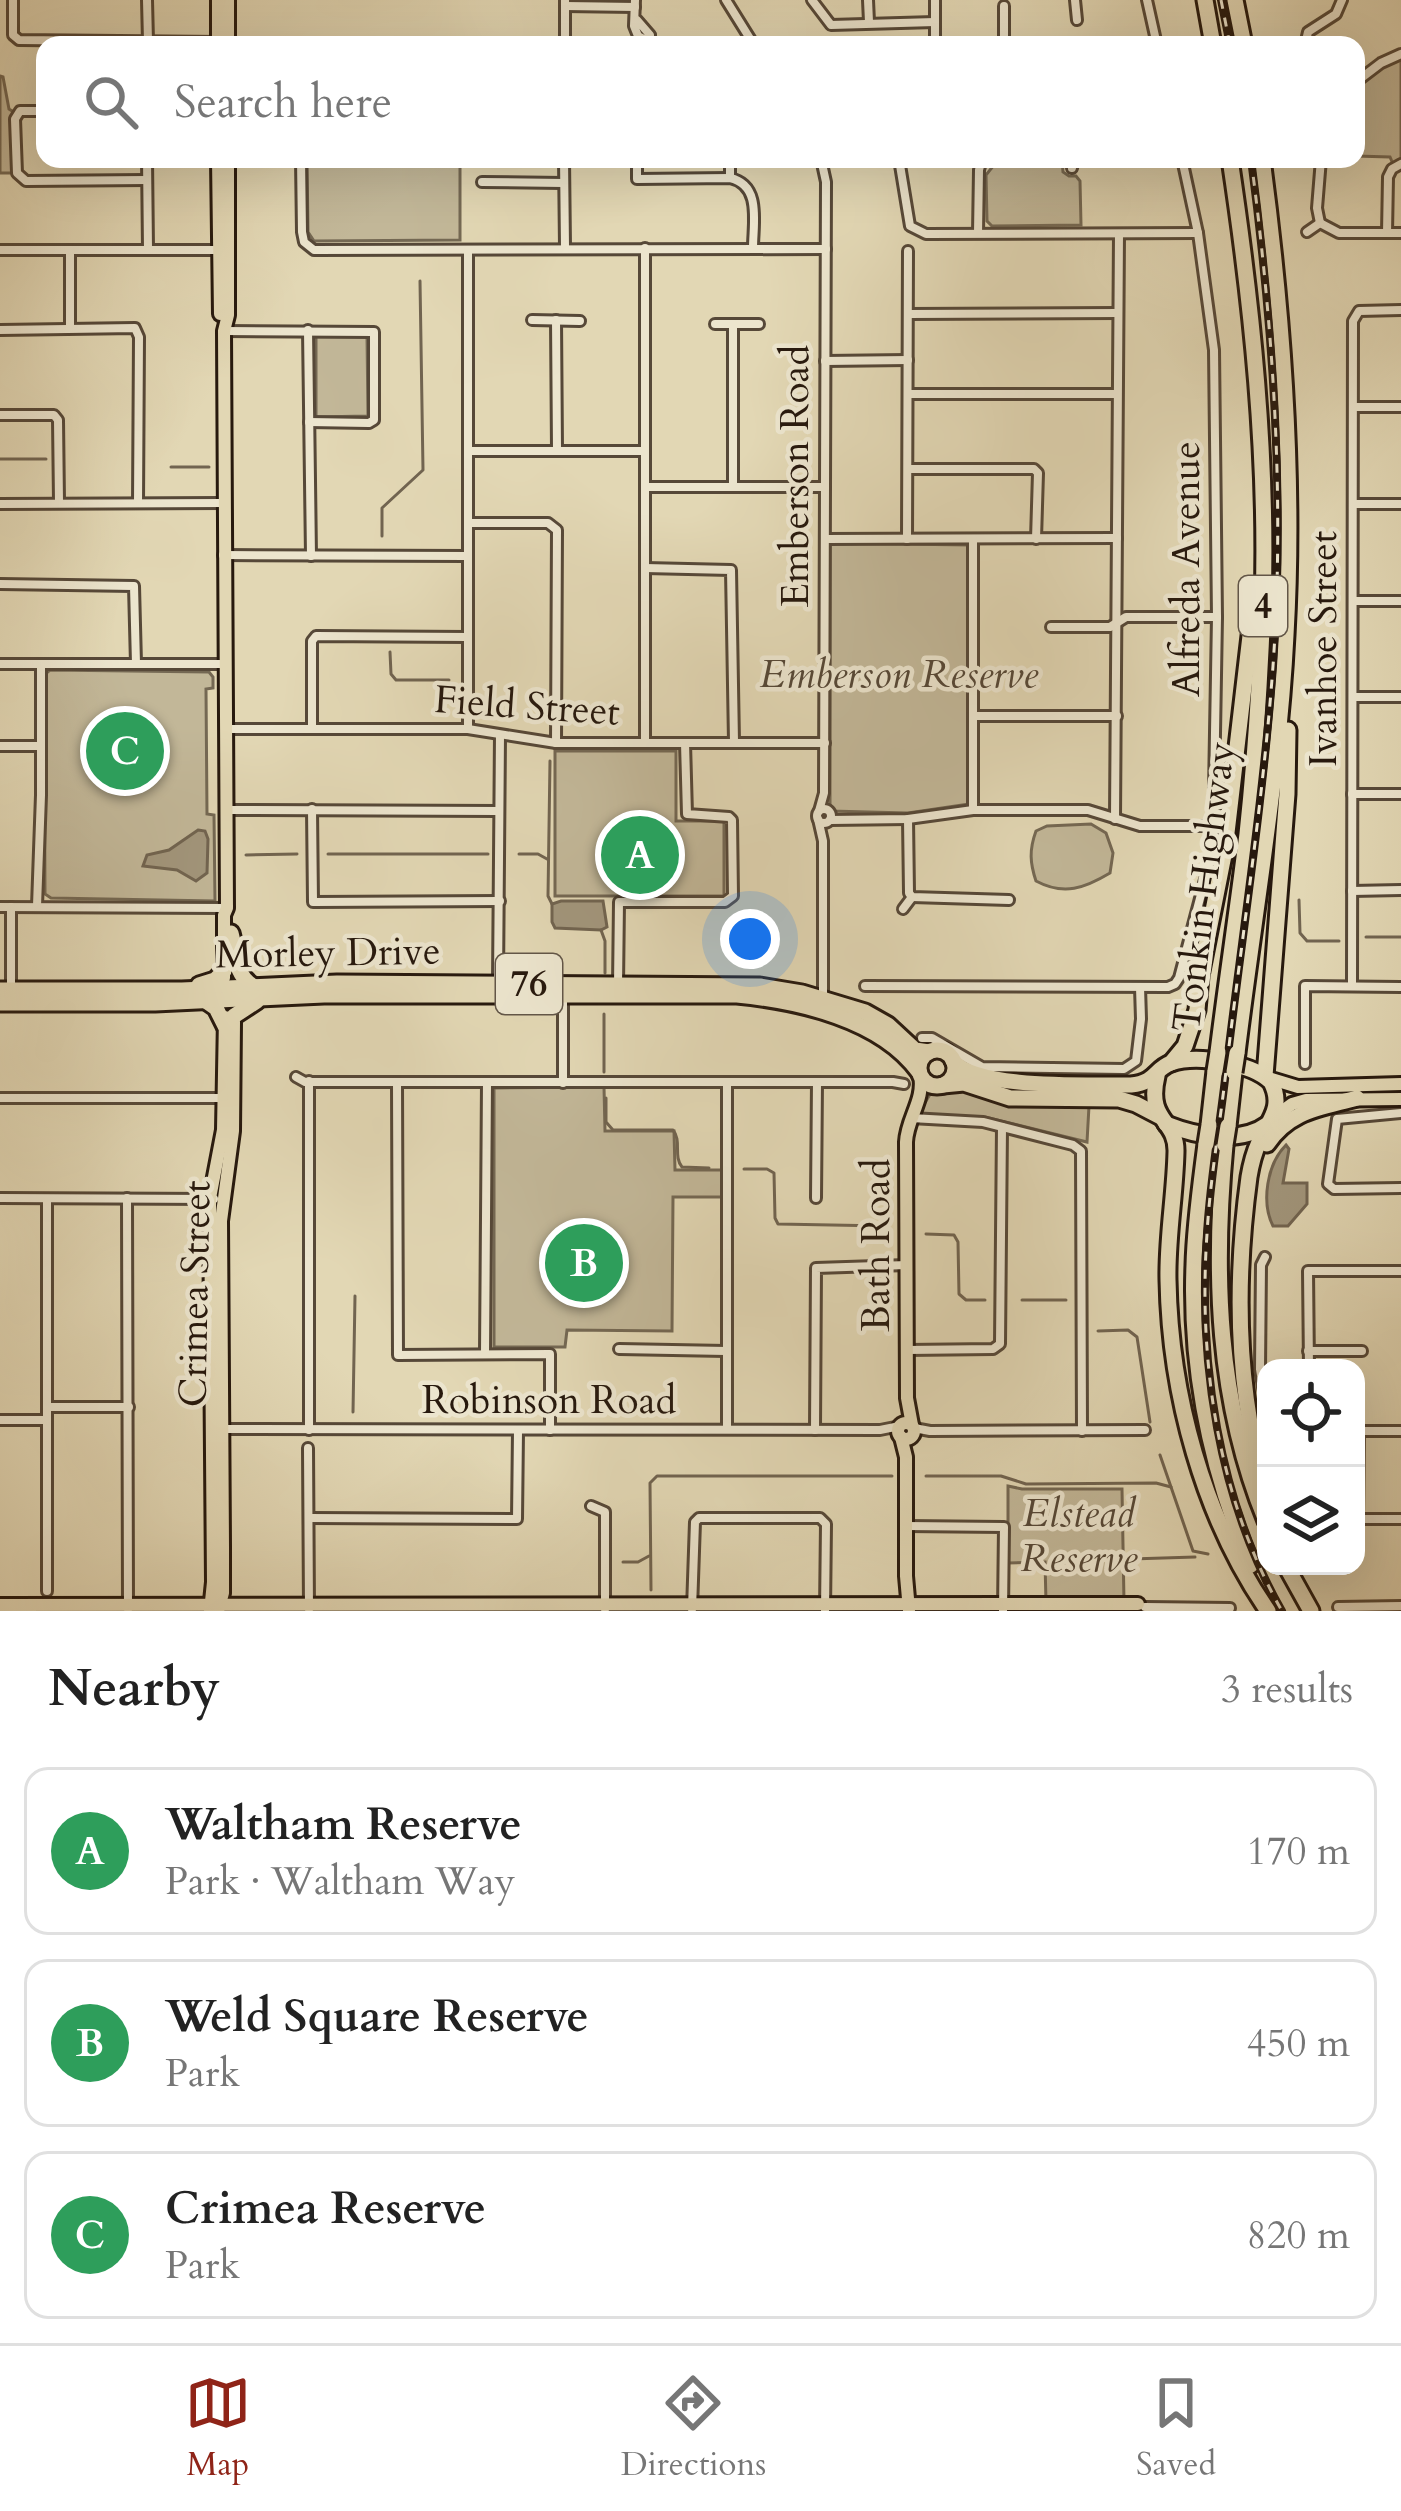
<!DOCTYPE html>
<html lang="en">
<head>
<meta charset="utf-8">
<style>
  :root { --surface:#fff; --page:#f6f6f6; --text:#222; --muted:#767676; --line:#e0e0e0; --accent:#8f2418 }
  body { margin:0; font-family:Cardo,serif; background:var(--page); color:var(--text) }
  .controls { position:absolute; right:36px; bottom:36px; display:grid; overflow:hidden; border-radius:24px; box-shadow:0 12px 48px #0002 }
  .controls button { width:108px; height:108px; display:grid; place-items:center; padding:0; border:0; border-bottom:3px solid var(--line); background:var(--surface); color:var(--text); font:60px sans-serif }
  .you { position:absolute; left:750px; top:939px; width:42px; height:42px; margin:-30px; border:9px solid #fff; border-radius:50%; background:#1a73e8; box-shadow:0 0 0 18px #1a73e833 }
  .badge { display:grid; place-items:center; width:78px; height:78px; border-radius:50%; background:var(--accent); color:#fff; font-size:39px; font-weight:700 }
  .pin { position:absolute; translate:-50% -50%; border:6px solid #fff; box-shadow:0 3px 12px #0006 }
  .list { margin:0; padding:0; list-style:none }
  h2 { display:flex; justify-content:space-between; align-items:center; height:156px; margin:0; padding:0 48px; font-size:51px }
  h2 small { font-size:39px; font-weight:400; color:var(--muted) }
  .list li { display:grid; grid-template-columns:78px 1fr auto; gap:36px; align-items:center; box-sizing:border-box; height:168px; margin:0 24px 24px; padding:0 24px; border:3px solid var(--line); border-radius:24px }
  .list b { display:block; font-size:45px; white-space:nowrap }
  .list p { margin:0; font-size:39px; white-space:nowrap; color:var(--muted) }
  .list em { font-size:39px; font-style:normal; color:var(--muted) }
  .icon { flex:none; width:66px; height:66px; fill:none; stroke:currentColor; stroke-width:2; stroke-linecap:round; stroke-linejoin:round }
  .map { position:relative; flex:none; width:1401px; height:1611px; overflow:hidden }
  .search { position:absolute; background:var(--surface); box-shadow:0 12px 48px #0002; left:36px; right:36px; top:36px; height:132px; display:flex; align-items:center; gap:30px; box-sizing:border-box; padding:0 42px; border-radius:24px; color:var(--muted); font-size:45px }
  .sheet { height:732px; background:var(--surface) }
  nav { display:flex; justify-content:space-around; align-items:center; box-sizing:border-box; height:168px; border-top:3px solid var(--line); background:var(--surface); font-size:33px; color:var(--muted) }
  nav a { display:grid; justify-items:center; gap:6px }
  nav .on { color:var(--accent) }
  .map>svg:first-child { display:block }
  .green { fill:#c2b798; stroke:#746853; stroke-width:3 }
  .water { fill:#a2967c; stroke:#716450; stroke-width:3 }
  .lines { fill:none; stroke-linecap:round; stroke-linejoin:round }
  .stream { stroke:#716450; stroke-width:3 }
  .minor-casing { stroke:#564838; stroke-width:14 }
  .major-casing { stroke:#27190e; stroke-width:18 }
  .highway-casing { stroke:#27190e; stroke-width:21 }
  .minor { stroke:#ece5ce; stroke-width:8 }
  .major { stroke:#e2d7b4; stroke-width:12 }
  .highway { stroke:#e2d7b4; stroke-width:15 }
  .rail-casing { stroke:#27190e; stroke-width:8 }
  .rail { stroke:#ece5ce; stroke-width:3; stroke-dasharray:9; stroke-linecap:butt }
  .highway-bridge-casing { stroke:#27190e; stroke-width:21; stroke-linecap:butt }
  .highway-bridge { stroke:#e2d7b4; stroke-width:15 }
  .labels { text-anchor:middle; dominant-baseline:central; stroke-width:9; stroke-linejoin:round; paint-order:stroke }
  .shield { fill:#ece5ce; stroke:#625648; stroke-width:3 }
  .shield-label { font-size:36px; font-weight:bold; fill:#27190e }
  .street-label { font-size:39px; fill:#27190e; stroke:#ece5ce }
  .park-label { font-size:39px; font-style:italic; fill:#564837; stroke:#ece5ce }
</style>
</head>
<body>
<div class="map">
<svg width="1401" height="1611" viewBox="0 0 1401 1611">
  <rect width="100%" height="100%" fill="#e2d7b4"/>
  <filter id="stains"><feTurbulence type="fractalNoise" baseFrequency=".00167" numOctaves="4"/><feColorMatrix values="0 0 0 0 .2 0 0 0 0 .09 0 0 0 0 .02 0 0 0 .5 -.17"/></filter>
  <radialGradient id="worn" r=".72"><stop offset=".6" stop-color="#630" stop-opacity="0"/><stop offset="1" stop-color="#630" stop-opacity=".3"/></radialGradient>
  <g class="green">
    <path d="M 1401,58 L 1401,161 L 1393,164 L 1390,157 L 1356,156 L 1356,87 L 1383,66 Z"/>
    <path d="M 0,76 L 3,77 L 9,109 L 17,114 L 17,173 L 0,173 Z"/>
    <path d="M 307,159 L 460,159 L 460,240 L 314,241 L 308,232 Z"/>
    <path d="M 994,159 L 1062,159 L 1063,172 L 1069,176 L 1076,176 L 1080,181 L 1081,225 L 992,226 L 987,221 L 986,175 L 994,165 Z"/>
    <path d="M 316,335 L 367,335 L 368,416 L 316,417 Z"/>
    <path d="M 830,543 L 969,545 L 969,804 L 908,813 L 830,811 Z"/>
    <path d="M 50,670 L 209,672 L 213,677 L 213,688 L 206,689 L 207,814 L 214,815 L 215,901 L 51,898 L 45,894 L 44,675 Z"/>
    <path d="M 555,751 L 676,751 L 676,821 L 724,821 L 724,896 L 555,896 Z"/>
    <path d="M 1091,824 L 1106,833 L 1113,853 L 1110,873 C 1085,888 1064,896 1036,881 C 1030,863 1029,850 1036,831 L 1047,826 Z"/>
    <path d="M 938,1081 L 1089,1106 L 1087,1142 L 985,1117 L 923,1117 L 920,1111 Z"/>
    <path d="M 604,1087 L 605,1131 L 674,1131 L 675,1170 L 724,1170 L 724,1197 L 673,1197 L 672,1331 L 567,1330 L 565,1347 L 494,1347 L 494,1088 Z"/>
    <path d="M 1008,1486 L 1022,1489 L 1122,1489 L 1124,1602 L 1046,1602 L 1045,1562 L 1008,1563 Z"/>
  </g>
  <g class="water">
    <path d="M 198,830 L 205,831 L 208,839 L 207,873 L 196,881 L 177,870 L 143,866 L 147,855 L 169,850 Z"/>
    <path d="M 561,901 L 603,901 L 607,927 L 601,930 L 555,928 L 552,922 L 552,904 Z"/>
    <path d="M 1286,1145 L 1289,1149 L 1283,1183 L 1307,1183 L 1307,1204 L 1288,1226 L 1273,1226 C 1261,1202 1267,1164 1286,1145 Z"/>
  </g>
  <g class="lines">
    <g class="stream">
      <path d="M 0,459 L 46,459"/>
      <path d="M 171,467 L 209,467"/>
      <path d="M 382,536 L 382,508 L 423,470 L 420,281"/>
      <path d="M 390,652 L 391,674 L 396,680 L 449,680"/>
      <path d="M 550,761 L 548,896 L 552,904"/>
      <path d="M 328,854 L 488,854"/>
      <path d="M 519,854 L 538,854 L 547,859"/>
      <path d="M 246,855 L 297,854"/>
      <path d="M 1299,900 L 1300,933 L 1307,941 L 1339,941"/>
      <path d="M 601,930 L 605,941 L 605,973"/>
      <path d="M 1366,937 L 1401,937"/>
      <path d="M 604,1072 L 604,1014"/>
      <path d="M 606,1098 L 606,1122 L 613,1130 L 673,1130 C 682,1141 673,1156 682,1167 L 709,1168"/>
      <path d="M 744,1169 L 767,1169 L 774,1173 L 775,1218 L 778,1224 L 885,1226"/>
      <path d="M 926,1234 L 954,1235 L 958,1242 L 959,1294 L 966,1300 L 985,1300"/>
      <path d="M 1022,1300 L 1066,1300"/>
      <path d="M 1098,1331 L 1128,1330 L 1137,1337 L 1150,1422"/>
      <path d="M 353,1412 L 355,1296"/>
      <path d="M 1160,1455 L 1193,1551 L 1208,1554"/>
      <path d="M 926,1476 L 1001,1476 L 1026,1484 L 1156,1483 L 1171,1487"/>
      <path d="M 1131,1559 L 1195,1557"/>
      <path d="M 623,1562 L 638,1562 L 649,1556"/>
      <path d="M 651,1590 L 650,1483 L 657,1476 L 892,1476"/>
    </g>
    <defs>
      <g id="minor">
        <path d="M 13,0 L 13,35 L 19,40 L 219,42"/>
        <path d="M 147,0 L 148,41"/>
        <path d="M 635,0 L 634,26 L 638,36 L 648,41 L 650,35 L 637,20"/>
        <path d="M 726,0 L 754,45"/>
        <path d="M 812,0 L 831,25 L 935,22"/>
        <path d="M 868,0 L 869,22"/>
        <path d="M 1075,0 L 1077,20"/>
        <path d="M 1147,0 L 1157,45"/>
        <path d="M 565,6 L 635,7"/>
        <path d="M 298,44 L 298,45"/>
        <path d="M 565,45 L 565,0"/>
        <path d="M 935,45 L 935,0"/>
        <path d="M 1004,45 L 1004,6"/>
        <path d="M 1305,45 L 1308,32 L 1336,14 L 1342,0"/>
        <path d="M 1356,82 L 1381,63 L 1401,54"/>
        <path d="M 45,111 L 20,111 L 15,119 L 17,173 L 26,181 L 147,180"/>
        <path d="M 147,159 L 148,249"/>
        <path d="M 301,159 L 302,232 L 304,242 L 314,250 L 826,249"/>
        <path d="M 564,159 L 565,247"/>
        <path d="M 637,159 L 637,179 L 730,178 C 762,185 753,223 753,248"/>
        <path d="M 899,159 L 910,226 L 926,234 L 1198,233"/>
        <path d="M 1137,161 L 1161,159"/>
        <path d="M 1072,168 L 1074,159"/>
        <path d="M 730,178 L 730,159"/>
        <path d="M 482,182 L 563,183"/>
        <path d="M 1320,223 L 1339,233 L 1401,233"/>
        <path d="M 1320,223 L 1317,208 L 1321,159"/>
        <path d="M 1307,232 L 1320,223"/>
        <path d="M 978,233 L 979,170 L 982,159"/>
        <path d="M 1387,233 L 1388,177 L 1392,169 L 1401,164"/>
        <path d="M 645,248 L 645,742"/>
        <path d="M 0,250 L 220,250"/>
        <path d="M 908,314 L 1118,313"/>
        <path d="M 532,320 L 580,321"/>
        <path d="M 556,320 L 557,450"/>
        <path d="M 715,324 L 759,324"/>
        <path d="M 733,324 L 733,487"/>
        <path d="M 70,328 L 70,250"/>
        <path d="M 0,330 L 135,328 L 139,337 L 138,503"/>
        <path d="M 308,330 L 311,556"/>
        <path d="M 225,331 L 374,332 L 374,420 L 369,423 L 309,422"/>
        <path d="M 825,361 L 908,360"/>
        <path d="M 909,394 L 1117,394"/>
        <path d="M 1353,407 L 1401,407"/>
        <path d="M 0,415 L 54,415 L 58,420 L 59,502"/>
        <path d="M 468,451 L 645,451"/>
        <path d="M 908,469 L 1034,469 L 1038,473 L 1036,539"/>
        <path d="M 646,487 L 825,487"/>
        <path d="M 0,504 L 223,503"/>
        <path d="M 1353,504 L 1401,504"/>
        <path d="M 468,523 L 548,523 L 557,530 L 556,743"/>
        <path d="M 826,539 L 1117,538"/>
        <path d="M 907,539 L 908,251"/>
        <path d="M 973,539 L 973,810"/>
        <path d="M 223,555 L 467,556"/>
        <path d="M 645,568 L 731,570 L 734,742"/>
        <path d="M 0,584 L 134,586 L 136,664"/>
        <path d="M 1353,601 L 1401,601"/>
        <path d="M 1051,627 L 1110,627 L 1126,617 L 1217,617"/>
        <path d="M 0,664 L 225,664"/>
        <path d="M 1353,697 L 1401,697"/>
        <path d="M 973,716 L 1117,716"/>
        <path d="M 312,728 L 312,641 L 316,636 L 467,637"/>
        <path d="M 226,729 L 468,729 L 556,743 L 825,743"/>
        <path d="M 468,729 L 468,250"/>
        <path d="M 0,746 L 41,746"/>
        <path d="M 1352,794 L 1401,794"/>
        <circle cx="824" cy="816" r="7"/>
        <path d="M 312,809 L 313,902 L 500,901"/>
        <path d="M 228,810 L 499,811"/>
        <path d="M 819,811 L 824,793 L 826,182 L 821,159"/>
        <path d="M 818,819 L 823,841 L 823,997"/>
        <path d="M 908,819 L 909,893 L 912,897 L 1009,900"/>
        <path d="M 1115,819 L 1119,234"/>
        <path d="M 830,820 L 908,819 L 973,810 L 1088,810 L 1140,826 L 1214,826"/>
        <path d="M 1352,891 L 1401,890"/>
        <path d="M 37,906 L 41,795 L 41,664"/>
        <path d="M 0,907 L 226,908"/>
        <path d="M 11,907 L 11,990"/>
        <path d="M 903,909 L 912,897"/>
        <path d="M 498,982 L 500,735"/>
        <path d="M 618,985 L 619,902 L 725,902 L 733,896 L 732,820 L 729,817 L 687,814 L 685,743"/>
        <path d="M 865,986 L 1168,987 L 1175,984 L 1179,978 L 1213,849 L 1217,617 L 1214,350 L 1198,233 L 1182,159"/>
        <path d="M 1352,986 L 1353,321 L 1359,311 L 1401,310"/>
        <path d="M 922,1038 L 932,1038 L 982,1067 L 1124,1069 L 1136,1061 L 1141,1019 L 1140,987"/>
        <path d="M 1305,1064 L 1305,986 L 1401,987"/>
        <path d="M 296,1077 L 305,1082 L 893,1082 L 904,1084"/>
        <path d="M 397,1083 L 398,1355 L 550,1354 L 550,1430"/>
        <path d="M 563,1083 L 563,998"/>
        <path d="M 727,1083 L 727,1429"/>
        <path d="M 0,1098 L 226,1098"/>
        <path d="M 1401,1113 L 1337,1119 L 1328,1184 L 1334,1189 L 1401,1188"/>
        <path d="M 911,1118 L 983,1122 L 1073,1145 L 1081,1151 L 1082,1431"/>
        <path d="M 0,1198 L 214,1199"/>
        <path d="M 127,1198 L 128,1609"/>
        <path d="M 816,1198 L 817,1082"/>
        <path d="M 1265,1257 L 1261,1265 L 1260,1369 L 1266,1405"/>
        <path d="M 619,1349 L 726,1351"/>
        <path d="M 907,1350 L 993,1349 L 1000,1344 L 1002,1127"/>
        <path d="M 1308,1351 L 1362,1351"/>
        <path d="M 485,1354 L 487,1083"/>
        <path d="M 1309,1368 L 1308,1271 L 1401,1271"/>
        <path d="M 47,1407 L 129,1407"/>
        <path d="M 0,1420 L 47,1420"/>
        <path d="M 914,1428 L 930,1431 L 1145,1430"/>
        <path d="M 219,1429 L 880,1430 L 900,1426"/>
        <path d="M 309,1430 L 309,1081"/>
        <path d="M 815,1430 L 816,1268 L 907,1265"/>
        <path d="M 1357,1431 L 1401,1431"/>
        <path d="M 1359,1431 L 1358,1519 L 1401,1519"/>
        <path d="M 308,1448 L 309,1609"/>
        <path d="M 591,1506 L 605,1512 L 605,1609"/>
        <path d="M 309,1518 L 517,1519 L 518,1431"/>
        <path d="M 906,1526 L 1004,1527 L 1003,1611"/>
        <path d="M 47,1591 L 47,1199"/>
        <path d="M 1145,1607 L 1230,1608"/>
        <path d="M 1338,1607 L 1401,1606"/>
        <path d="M 692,1609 L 695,1522 L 699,1518 L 820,1518 L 826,1524 L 825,1611"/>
      </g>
      <g id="major">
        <path d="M 228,0 L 228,45"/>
        <path d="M 218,45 L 218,0"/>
        <path d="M 218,159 L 220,314"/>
        <path d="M 224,978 L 224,915 L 227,908 L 224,331 L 228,315 L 228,159"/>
        <path d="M 1268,1078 L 1298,1087 L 1401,1084"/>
        <path d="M 1273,1118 L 1292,1104 L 1306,1100 L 1401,1099"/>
        <circle cx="906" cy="1431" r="8"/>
        <path d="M 912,1425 L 907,1398 L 906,1142 C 907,1118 925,1100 920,1075"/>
        <path d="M 901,1437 L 906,1457 L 906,1576 L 909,1610"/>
        <path d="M 0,1605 L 1138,1604"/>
        <path d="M 210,1611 L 213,1582 L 210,1198 L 223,1130 L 225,1017"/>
        <path d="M 218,1611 L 223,1593 L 223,1547 L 221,1221 L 233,1131 L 234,1022"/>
      </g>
      <g id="highway">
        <path d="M 1205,0 L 1213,45"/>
        <path d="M 1235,0 L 1244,45"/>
        <path d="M 231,933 C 237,954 233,973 253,986"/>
        <path d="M 199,985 L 215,980 L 224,971"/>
        <path d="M 0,990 L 182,990 L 337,983 L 760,986 L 802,993 L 865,1012 L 888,1025 L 915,1050 L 929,1052"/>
        <path d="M 206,1001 L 216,1008 L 225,1026"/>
        <path d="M 0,1003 L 155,1003 L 324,995 L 737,995 C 798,1001 881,1019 919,1072"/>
        <path d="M 234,1016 L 257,1001"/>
        <circle cx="937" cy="1068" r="18"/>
        <path d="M 1218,1052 C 1227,979 1238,907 1247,834 C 1255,759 1260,682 1263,606 C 1268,457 1252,306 1230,159"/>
        <path d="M 1237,1053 C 1254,914 1279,775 1286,635 C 1295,476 1283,316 1262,159"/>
        <path d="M 953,1061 C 977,1090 1092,1084 1131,1085 C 1157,1082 1154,1069 1171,1063 C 1197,1054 1252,1063 1271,1082 C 1284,1107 1269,1120 1259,1142 C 1254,1153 1251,1165 1249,1177 C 1235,1280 1236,1391 1266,1491"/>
        <path d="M 1171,1063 L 1185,1046 L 1197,1010 L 1200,976 L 1225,850 L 1253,610"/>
        <path d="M 1157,1076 C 1146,1122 1177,1119 1176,1152 C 1175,1195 1167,1237 1168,1280 C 1170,1394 1203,1517 1268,1611"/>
        <path d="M 1265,1076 L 1287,794 L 1288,730"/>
        <path d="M 943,1085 L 964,1083 L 1010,1098 L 1119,1099 L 1136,1104 L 1159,1116"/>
        <path d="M 1166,1124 C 1196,1136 1240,1145 1268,1124"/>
        <path d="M 1209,1125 L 1215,1071"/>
        <path d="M 1228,1126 L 1234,1072"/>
        <path d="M 1206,1144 C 1201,1184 1195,1224 1194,1265 C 1190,1368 1211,1470 1251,1565"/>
        <path d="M 1267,1144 C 1290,1110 1321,1108 1357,1098"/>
        <path d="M 1225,1145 C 1213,1273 1217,1401 1266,1521"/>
        <path d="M 1286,1566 L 1311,1611"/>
      </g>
    </defs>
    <use href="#minor" class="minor-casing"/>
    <use href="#major" class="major-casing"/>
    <use href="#highway" class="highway-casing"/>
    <use href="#minor" class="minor"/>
    <use href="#major" class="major"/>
    <use href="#highway" class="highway"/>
    <defs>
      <g id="rail">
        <path d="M 1221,0 L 1230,45"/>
        <path d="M 1251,159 C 1273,327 1285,497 1273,666 C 1263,802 1242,936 1226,1071 C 1220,1125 1210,1179 1207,1234 C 1198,1361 1218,1499 1282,1611"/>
      </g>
    </defs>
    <use href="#rail" class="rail-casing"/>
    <use href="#rail" class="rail"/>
    <defs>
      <g id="highway-bridge">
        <path d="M 1215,1071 L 1218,1052"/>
        <path d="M 1234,1072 L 1237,1053"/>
        <path d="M 1206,1144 L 1209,1125"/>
        <path d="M 1225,1145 L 1228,1126"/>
      </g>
    </defs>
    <use href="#highway-bridge" class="highway-bridge-casing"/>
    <use href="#highway-bridge" class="highway-bridge"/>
  </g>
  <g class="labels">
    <g class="shield">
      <rect x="1239" y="576" width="48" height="60" rx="9"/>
      <rect x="496" y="954" width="66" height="60" rx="9"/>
    </g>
    <g class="shield-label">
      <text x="1263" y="606">4</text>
      <text x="529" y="984">76</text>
    </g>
    <g class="street-label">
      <text transform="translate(795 476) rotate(-90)">Emberson Road</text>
      <text transform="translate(1186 569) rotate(-90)">Alfreda Avenue</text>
      <text transform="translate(1323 649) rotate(-90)">Ivanhoe Street</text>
      <text transform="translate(527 706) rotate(4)">Field Street</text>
      <text transform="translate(1204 887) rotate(-83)">Tonkin Highway</text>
      <text transform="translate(328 953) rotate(-1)">Morley Drive</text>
      <text transform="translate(876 1245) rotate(-90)">Bath Road</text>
      <text transform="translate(195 1294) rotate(-89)">Crimea Street</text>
      <text x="549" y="1400">Robinson Road</text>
    </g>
    <g class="park-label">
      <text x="899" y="674">Emberson Reserve</text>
      <text x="1079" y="1513">Elstead<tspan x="1079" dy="45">Reserve</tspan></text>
    </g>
  </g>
  <rect width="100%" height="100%" filter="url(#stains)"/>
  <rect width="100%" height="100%" fill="url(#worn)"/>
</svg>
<div class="controls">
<button><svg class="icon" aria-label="locate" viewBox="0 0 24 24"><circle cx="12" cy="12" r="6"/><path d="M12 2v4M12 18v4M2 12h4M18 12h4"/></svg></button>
<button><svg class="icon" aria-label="layers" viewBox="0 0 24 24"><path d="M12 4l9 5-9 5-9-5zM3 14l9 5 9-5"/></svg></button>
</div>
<div class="you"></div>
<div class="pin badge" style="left:640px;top:855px;background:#2e9e5b">A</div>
<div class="pin badge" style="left:584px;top:1263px;background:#2e9e5b">B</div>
<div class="pin badge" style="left:125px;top:751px;background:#2e9e5b">C</div>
<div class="search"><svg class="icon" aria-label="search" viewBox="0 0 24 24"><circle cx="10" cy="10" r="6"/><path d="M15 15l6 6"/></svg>Search here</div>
</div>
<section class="sheet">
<h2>Nearby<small>3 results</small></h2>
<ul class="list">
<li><span class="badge" style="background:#2e9e5b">A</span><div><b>Waltham Reserve</b><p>Park · Waltham Way</p></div><em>170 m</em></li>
<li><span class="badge" style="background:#2e9e5b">B</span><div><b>Weld Square Reserve</b><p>Park</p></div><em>450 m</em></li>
<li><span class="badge" style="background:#2e9e5b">C</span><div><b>Crimea Reserve</b><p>Park</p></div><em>820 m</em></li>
</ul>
</section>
<nav>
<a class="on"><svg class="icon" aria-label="map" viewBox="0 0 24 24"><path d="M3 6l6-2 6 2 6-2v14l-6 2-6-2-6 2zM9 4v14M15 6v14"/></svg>Map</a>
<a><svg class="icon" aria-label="directions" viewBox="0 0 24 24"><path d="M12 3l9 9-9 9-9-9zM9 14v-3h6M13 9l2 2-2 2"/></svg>Directions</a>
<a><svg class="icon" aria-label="saved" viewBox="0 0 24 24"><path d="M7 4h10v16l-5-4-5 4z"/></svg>Saved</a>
</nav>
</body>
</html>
